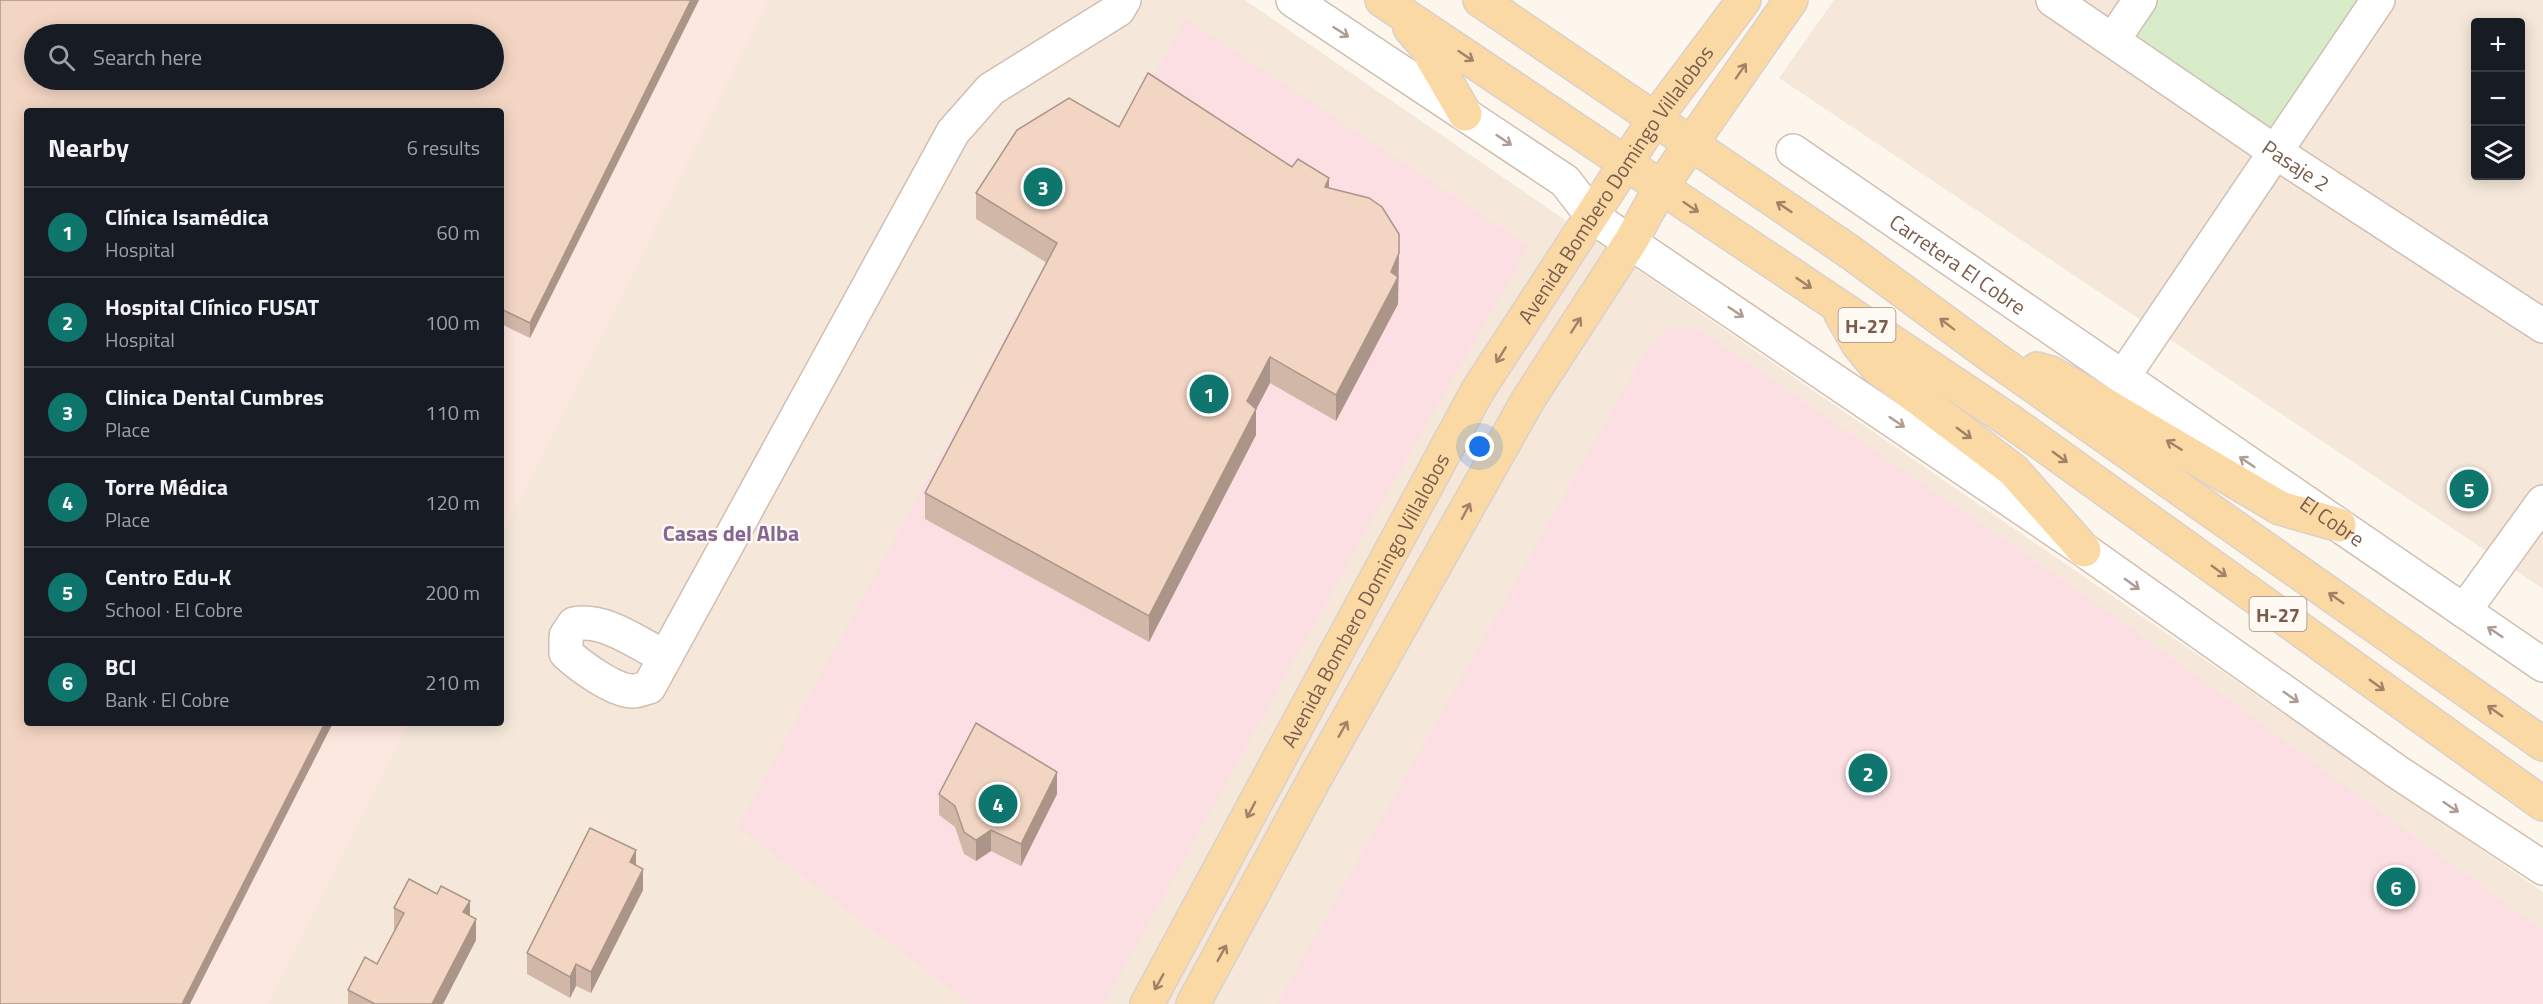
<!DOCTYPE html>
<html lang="en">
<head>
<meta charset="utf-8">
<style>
  :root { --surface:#171b24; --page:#20242c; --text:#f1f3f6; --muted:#9ea1a6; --line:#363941; --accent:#0f766e }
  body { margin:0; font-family:"Titillium Web",sans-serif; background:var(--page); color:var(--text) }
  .controls { position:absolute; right:18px; top:18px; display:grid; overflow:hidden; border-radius:6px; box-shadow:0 3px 15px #0003 }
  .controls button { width:54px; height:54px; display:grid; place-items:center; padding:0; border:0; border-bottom:2px solid var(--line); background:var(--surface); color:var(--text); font:30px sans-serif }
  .you { position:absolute; left:1480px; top:447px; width:21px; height:21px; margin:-15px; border:4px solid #fff; border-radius:50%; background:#1a73e8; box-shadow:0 0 0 9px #1a73e833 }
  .badge { display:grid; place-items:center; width:39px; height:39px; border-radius:50%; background:var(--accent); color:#fff; font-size:20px; font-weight:700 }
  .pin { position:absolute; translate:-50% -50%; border:3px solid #fff; box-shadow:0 2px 6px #0006 }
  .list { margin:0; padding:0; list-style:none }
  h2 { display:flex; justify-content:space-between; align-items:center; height:78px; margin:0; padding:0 24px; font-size:26px }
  h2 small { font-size:20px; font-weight:400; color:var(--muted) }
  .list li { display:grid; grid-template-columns:39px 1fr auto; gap:18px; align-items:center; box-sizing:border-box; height:90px; padding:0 24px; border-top:2px solid var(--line) }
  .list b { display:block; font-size:22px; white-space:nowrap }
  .list p { margin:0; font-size:20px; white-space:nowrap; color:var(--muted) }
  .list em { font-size:20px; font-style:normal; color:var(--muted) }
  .icon { flex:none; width:33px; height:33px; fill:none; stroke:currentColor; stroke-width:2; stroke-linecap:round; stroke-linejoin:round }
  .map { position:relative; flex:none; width:2543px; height:1004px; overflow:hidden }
  .search { position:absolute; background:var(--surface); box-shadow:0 3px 15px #0003; left:24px; top:24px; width:480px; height:66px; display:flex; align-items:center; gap:15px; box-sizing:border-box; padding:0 21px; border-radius:33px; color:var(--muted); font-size:22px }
  .panel { position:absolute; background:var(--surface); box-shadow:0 3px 15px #0003; left:24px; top:108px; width:480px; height:618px; border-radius:6px }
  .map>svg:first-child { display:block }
  .residential { fill:#f5e8da; fill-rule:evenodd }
  .commercial { fill:#fde8e0; fill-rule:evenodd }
  .medical { fill:#fbdfe3 }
  .green { fill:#d8ecc9 }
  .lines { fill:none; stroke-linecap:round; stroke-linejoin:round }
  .minor-casing { stroke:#d1beb0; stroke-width:36 }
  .major-casing { stroke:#dad1cd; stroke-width:36 }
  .minor { stroke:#fff; stroke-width:33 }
  .major { stroke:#fbd9a5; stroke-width:33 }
  .wall { fill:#d1b7a8 }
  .shaded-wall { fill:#aa9588 }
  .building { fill:#f3d5c3; stroke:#aa9588; stroke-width:1.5; fill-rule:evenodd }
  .oneway { stroke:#af9d94 }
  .oneway2 { stroke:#a18267 }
  .labels { text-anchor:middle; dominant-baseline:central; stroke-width:4.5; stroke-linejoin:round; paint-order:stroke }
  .shield { fill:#fffaf3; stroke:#a28b7f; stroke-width:1.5 }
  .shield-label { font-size:20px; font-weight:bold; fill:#7a5c4d }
  .street-label { font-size:21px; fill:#7a5c4d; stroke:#fffaf3 }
  .neighbourhood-label { font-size:22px; font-weight:bold; fill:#846695; stroke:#fffaf3 }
</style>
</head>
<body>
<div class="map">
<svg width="2543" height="1004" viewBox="0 0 2543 1004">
  <rect width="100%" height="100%" fill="#fdf6ec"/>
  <g class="residential">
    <path d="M 0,0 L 1245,0 L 2543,892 L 2543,1004 L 0,1004 ZM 34,34 L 494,34 L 494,80 L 34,80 ZM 27,111 L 501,111 L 501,723 L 27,723 Z"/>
    <path d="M 1834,0 L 2543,0 L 2543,589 L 1779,78 ZM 2476,22 L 2520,22 L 2520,176 L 2476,176 Z"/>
  </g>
  <path class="commercial" d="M 0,0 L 769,0 L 501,537 L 501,111 L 27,111 L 27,723 L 409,723 L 268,1004 L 0,1004 ZM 34,34 L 494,34 L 494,80 L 34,80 Z"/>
  <g class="medical">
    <path d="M 1186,19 L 1529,246 L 1370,523 L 1104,1004 L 970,1004 L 738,827 L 1046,262 Z"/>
    <path d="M 1667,328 L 1697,328 L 2113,615 L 2543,931 L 2543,1004 L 1277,1004 L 1647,349 Z"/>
  </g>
  <path class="green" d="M 2146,0 L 2371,0 L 2278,135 L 2125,30 Z"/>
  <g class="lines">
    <defs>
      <g id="minor">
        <path d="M 1293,0 L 1565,181 L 1593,217 L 2084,550 L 2396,771 L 2543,868"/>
        <path id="s1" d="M 2053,0 L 2274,151 L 2543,326"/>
        <path d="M 2113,40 L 2140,0"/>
        <path id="s2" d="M 1793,151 L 2543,665"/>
        <path d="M 2123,377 L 2378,0"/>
        <path d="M 2464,611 L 2543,502"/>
        <path d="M 665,657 C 637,643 605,618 574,624 L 566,636 L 566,653 C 580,666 615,692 634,691 C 639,691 644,688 649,687 L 953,132 L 991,89 L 1118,10 L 1124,0"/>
      </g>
      <g id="major">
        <path d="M 1382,0 L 2013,423 L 2543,804"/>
        <path d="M 1480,0 L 1850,252 L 1994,358 L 2543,744"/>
        <path d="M 1410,28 L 1425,45 L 1465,114"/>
        <path d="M 1841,314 L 1858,344 L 1877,367 L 2013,470 L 2084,550"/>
        <path d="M 2037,369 L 2051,373 L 2280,508 L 2339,525"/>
        <path id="s3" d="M 1147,1004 L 1478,390 L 1654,120 L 1744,0"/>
        <path d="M 1193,1004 L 1314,780 L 1528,400 L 1631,241 L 1661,187 L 1791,0"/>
      </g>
    </defs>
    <use href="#minor" class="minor-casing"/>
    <use href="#major" class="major-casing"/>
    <use href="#minor" class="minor"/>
    <use href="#major" class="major"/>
  </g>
  <g class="wall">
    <path d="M 0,0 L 699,0 L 530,338 L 501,324 L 501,111 L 27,111 Z"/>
    <path d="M 1119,127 L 1329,188 L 1399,234 L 1398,304 L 1336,421 L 1270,383 L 1256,409 L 1256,435 L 1149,642 L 925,519 L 925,493 L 1047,263 L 976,219 L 976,193 Z"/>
    <path d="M 939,794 L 1057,794 L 1021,866 L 991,851 L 976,861 L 964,854 L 955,827 L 939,815 Z"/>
    <path d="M 636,866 L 643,890 L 591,993 L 576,986 L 570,998 L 527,974 L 527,953 Z"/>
    <path d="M 394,908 L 470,916 L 476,940 L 443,1004 L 348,1004 L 348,990 L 377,964 L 395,930 L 394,929 Z"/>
  </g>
  <g class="shaded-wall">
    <path d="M 691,0 L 699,0 L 530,338 L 530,323 Z"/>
    <path d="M 1329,178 L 1329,204 L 1325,187 Z"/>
    <path d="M 1399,253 L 1398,304 L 1336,421 L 1336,395 Z"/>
    <path d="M 1270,357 L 1270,383 L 1247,427 L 1247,401 Z"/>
    <path d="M 1256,409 L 1256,435 L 1149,642 L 1149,616 Z"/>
    <path d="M 325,723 L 333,723 L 190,1004 L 182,1004 Z"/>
    <path d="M 1057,772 L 1057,794 L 1021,866 L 1021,844 Z"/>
    <path d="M 991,830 L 991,851 L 976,861 L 976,840 Z"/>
    <path d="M 636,850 L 636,871 L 630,862 Z"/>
    <path d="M 643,869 L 643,890 L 591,993 L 591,972 Z"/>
    <path d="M 470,901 L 470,922 L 463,912 Z"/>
    <path d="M 476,919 L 476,940 L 443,1004 L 432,1004 Z"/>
    <path d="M 576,964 L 576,986 L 570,998 L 570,977 Z"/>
  </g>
  <g class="building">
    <path d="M 0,0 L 691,0 L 530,323 L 501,309 L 501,111 L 27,111 L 27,723 L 325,723 L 182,1004 L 0,1004 ZM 34,34 L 494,34 L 494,80 L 34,80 Z"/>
    <path d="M 1148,73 L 1292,167 L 1298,159 L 1329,178 L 1325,187 L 1369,198 L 1382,207 L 1399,234 L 1399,253 L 1391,272 L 1398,277 L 1336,395 L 1270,357 L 1247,401 L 1256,409 L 1149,616 L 925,493 L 1057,243 L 976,193 L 1017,130 L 1069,98 L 1119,127 Z"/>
    <path d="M 976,723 L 1057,772 L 1021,844 L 991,830 L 976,840 L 964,832 L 955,806 L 939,794 Z"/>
    <path d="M 590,828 L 636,850 L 630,862 L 643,869 L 591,972 L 576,964 L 570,977 L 527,953 Z"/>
    <path d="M 409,879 L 437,894 L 441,886 L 470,901 L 463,912 L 476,919 L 432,1004 L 375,1004 L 348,990 L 365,957 L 377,964 L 404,913 L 394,908 Z"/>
  </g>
  <defs><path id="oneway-shaft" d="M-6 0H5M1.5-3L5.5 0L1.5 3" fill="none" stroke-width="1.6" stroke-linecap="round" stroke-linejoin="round" transform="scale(1.5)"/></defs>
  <g class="oneway">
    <use href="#oneway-shaft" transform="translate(1341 32) rotate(33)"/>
    <use href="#oneway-shaft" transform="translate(1504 140) rotate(34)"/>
    <use href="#oneway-shaft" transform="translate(1736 312) rotate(34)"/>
    <use href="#oneway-shaft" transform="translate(1897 422) rotate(34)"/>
    <use href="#oneway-shaft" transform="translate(2247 462) rotate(-146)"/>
    <use href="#oneway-shaft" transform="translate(2132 584) rotate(36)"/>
    <use href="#oneway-shaft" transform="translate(2495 632) rotate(-146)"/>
    <use href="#oneway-shaft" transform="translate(2291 697) rotate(35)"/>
    <use href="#oneway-shaft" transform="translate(2451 807) rotate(34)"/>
  </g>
  <g class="oneway2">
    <use href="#oneway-shaft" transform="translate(1466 56) rotate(34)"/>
    <use href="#oneway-shaft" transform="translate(1741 71) rotate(-55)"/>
    <use href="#oneway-shaft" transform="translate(1691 207) rotate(34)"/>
    <use href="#oneway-shaft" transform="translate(1784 207) rotate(-146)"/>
    <use href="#oneway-shaft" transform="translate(1804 283) rotate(34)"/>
    <use href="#oneway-shaft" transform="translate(1947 324) rotate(-143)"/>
    <use href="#oneway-shaft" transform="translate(1576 325) rotate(-57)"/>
    <use href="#oneway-shaft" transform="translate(1501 355) rotate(122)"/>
    <use href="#oneway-shaft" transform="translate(1964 433) rotate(36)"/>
    <use href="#oneway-shaft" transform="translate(2174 445) rotate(-148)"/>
    <use href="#oneway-shaft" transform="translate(2060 457) rotate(36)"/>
    <use href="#oneway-shaft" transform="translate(1466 511) rotate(-62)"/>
    <use href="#oneway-shaft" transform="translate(2219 571) rotate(36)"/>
    <use href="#oneway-shaft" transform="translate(2336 598) rotate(-145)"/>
    <use href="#oneway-shaft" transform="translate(2377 685) rotate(36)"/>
    <use href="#oneway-shaft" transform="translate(2495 711) rotate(-145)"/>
    <use href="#oneway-shaft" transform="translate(1343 729) rotate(-60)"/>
    <use href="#oneway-shaft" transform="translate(1251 810) rotate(118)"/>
    <use href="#oneway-shaft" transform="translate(1222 953) rotate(-61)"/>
    <use href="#oneway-shaft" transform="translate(1159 982) rotate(119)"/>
  </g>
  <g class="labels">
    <g class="shield">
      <rect x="1838.5" y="308" width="57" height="34" rx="4.5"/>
      <rect x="2249.5" y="597" width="57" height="34" rx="4.5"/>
    </g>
    <g class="shield-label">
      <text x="1867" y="325">H-27</text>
      <text x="2278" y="614">H-27</text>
    </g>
    <g class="street-label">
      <text stroke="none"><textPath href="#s1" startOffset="294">Pasaje 2</textPath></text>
      <text stroke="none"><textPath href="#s3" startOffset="945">Avenida Bombero Domingo Villalobos</textPath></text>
      <text stroke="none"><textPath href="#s2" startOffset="200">Carretera El Cobre</textPath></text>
      <text stroke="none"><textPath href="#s2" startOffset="654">El Cobre</textPath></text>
      <text stroke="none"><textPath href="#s3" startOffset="459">Avenida Bombero Domingo Villalobos</textPath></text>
    </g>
    <g class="neighbourhood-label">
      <text x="731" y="533">Casas del Alba</text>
    </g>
  </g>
</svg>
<div class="controls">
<button>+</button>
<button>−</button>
<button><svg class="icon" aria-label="layers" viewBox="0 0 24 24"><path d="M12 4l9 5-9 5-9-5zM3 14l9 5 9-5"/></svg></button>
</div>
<div class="you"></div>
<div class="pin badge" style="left:1209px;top:394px">1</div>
<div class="pin badge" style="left:1868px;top:773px">2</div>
<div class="pin badge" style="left:1043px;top:187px">3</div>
<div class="pin badge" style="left:998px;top:804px">4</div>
<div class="pin badge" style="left:2469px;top:489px">5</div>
<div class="pin badge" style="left:2396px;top:887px">6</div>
<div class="search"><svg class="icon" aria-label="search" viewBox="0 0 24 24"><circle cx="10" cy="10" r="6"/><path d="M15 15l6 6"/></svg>Search here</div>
<section class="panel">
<h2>Nearby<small>6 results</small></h2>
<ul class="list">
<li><span class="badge">1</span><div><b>Clínica Isamédica</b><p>Hospital</p></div><em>60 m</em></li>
<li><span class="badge">2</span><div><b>Hospital Clínico FUSAT</b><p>Hospital</p></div><em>100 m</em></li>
<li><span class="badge">3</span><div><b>Clinica Dental Cumbres</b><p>Place</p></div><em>110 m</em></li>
<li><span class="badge">4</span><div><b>Torre Médica</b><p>Place</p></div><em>120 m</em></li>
<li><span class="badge">5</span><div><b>Centro Edu-K</b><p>School · El Cobre</p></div><em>200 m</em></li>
<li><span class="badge">6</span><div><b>BCI</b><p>Bank · El Cobre</p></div><em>210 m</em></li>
</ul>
</section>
</div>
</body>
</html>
